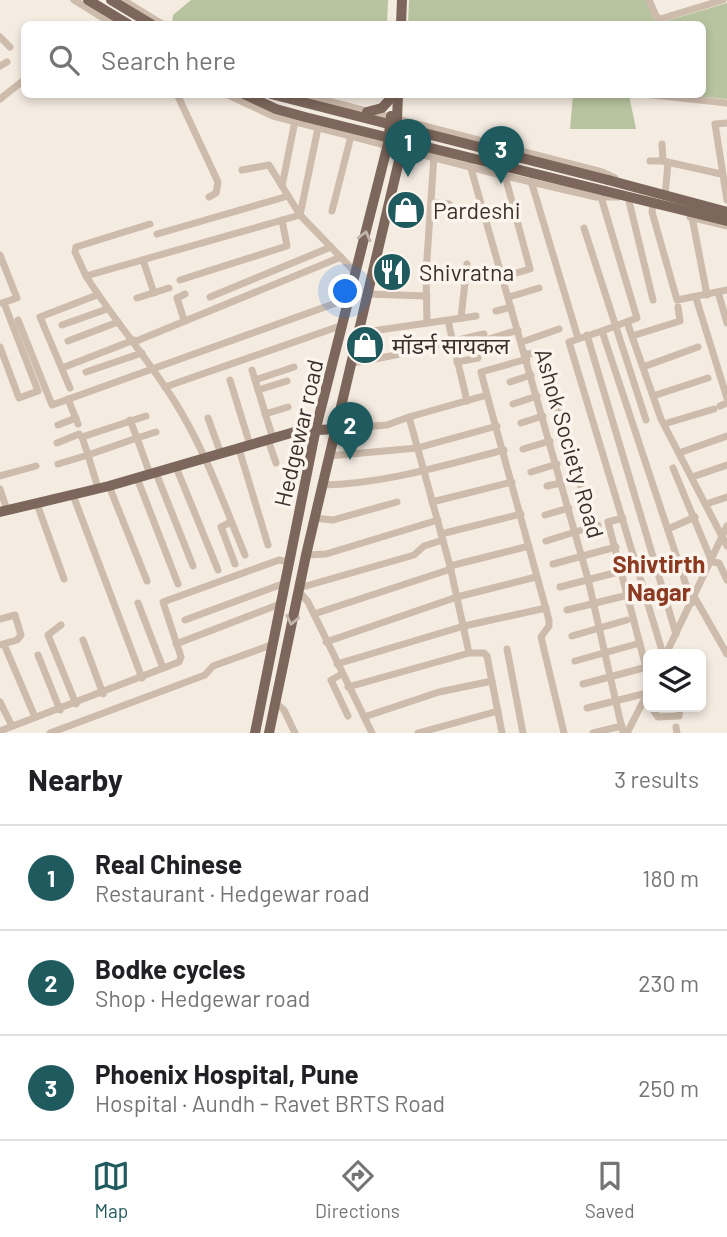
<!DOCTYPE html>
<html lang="en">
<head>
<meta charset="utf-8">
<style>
  :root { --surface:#fff; --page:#f6f6f6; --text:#202124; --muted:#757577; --line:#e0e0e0; --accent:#1f5a5e }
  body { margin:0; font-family:Barlow,"Noto Sans Devanagari",sans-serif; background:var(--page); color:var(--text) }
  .controls { position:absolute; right:21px; bottom:21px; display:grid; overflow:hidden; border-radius:10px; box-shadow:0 4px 10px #0003 }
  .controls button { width:63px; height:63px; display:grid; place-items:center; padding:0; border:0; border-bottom:2px solid var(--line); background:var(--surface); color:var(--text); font:35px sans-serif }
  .you { position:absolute; left:346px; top:292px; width:24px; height:24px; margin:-18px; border:5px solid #fff; border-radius:50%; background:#1a73e8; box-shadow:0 0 0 10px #1a73e833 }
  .badge { display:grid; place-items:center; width:46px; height:46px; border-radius:50%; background:var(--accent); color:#fff; font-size:23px; font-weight:700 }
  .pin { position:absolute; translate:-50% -58px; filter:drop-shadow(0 2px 4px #0008) }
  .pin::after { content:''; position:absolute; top:37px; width:24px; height:21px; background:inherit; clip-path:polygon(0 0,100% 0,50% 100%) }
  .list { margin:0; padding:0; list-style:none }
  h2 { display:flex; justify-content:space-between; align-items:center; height:91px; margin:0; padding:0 28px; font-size:30px }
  h2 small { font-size:23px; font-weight:400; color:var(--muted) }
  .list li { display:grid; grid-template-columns:46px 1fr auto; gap:21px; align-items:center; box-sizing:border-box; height:105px; padding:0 28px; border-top:2px solid var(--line) }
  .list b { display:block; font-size:26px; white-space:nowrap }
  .list p { margin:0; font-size:23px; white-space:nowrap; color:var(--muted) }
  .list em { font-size:23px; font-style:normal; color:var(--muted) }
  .icon { flex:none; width:38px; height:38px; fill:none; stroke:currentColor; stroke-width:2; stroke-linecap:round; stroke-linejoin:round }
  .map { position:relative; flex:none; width:727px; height:733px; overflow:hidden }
  .search { position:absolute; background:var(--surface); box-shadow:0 4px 10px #0003; left:21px; right:21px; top:21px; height:77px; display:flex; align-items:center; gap:18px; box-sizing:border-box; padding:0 24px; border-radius:10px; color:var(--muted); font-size:26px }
  .sheet { height:406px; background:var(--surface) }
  nav { display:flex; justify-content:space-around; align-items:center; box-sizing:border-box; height:98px; border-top:2px solid var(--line); background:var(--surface); font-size:19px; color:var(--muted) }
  nav a { display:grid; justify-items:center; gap:4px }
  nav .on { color:var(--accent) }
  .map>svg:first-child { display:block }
  .green { fill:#b8c4a0 }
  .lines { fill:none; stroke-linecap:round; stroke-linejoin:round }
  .minor { stroke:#cdbbac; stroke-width:7 }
  .major { stroke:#7d675c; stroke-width:10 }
  .major-bridge { stroke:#7d675c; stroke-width:10 }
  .oneway { stroke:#c2b5ac }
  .labels { text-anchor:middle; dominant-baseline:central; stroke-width:7; stroke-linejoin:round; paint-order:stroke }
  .poi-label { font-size:23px; fill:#3b302b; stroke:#fbf5ee; text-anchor:start }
  .street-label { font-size:23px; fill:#3b302b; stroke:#fbf5ee }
  .neighbourhood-label { font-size:24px; font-weight:bold; fill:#8c3b22; stroke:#fbf5ee }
</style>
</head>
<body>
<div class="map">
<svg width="727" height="733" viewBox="0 0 727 733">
  <rect width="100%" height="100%" fill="#f4ebe1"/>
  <g class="green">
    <path d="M 191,0 L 388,0 L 387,24 L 172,24 L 173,15 Z"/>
    <path d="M 409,0 L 647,0 L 653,18 L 659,23 L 727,3 L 727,99 L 683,95 L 702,94 L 702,24 L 408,24 Z"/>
    <path d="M 573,95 L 629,95 L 636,129 L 570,129 Z"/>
  </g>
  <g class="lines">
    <g class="minor">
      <path d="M 74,0 L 113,24"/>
      <path d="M 123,0 L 162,24"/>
      <path d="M 649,0 L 656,16 L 660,19 L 723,0"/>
      <path d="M 0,37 L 10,47"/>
      <path d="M 0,66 L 7,62"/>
      <path d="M 177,94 L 218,182 L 216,193 L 209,197"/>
      <path d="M 226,94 L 273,116 L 304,124 L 505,176 L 596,197 L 618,197"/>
      <path d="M 301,94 L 602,172 L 615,178"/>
      <path d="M 644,94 L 727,103"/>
      <path d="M 0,99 L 24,80"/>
      <path d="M 727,123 L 715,124 L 727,200"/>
      <path d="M 662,144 L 663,161"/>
      <path d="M 650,161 L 663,161 L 721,174"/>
      <path d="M 470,165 L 588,579 L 623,733"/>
      <path d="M 242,170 L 269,165 L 300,215 L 356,273"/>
      <path d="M 531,181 L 578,338"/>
      <path d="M 282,186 L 295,121"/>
      <path d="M 665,196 L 668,163"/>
      <path d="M 601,197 L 637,318 L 602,331"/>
      <path d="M 628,197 L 653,300"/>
      <path d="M 431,202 L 449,204"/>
      <path d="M 653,202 L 652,212 L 677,300 L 727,290"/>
      <path d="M 332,211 L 351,136"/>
      <path d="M 690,217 L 727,226"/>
      <path d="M 692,217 L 707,295"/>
      <path d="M 584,228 L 646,420"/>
      <path d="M 157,234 L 288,196"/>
      <path d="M 0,255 L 17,298 L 2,303"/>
      <path d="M 143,260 L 154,293"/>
      <path d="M 426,273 L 464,276"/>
      <path d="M 86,276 L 75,252 L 76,247 L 150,224"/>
      <path d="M 502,277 L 530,269 L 505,176"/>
      <path d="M 180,280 L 287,246 L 282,220"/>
      <path d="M 718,292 L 727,323"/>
      <path d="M 368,294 L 427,296"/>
      <path d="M 210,297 L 331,247"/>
      <path d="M 509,297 L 539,288"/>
      <path d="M 137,298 L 169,288"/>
      <path d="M 696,298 L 727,398"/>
      <path d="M 496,311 L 511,307"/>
      <path d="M 461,318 L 467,264"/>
      <path d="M 18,320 L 52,405 L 350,298"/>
      <path d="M 184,320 L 177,298 L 185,294"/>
      <path d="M 448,321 L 467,401"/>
      <path d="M 627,322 L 661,419 L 727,546"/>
      <path d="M 427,323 L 426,273 L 434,156"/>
      <path d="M 62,325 L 107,309"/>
      <path d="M 358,333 L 476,316"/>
      <path d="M 587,335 L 676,634"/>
      <path d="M 632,336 L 680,321 L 678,307"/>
      <path d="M 489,339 L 518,330"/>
      <path d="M 68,341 L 118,322"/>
      <path d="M 134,342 L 341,257"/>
      <path d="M 522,342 L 559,329"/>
      <path d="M 0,347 L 19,398 L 38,391 L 4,303"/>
      <path d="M 525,354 L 541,353 L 588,510"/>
      <path d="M 457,362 L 478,358"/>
      <path d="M 351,363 C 397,357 439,344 484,334"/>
      <path d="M 643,367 L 698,347"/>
      <path d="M 62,368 L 134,340"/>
      <path d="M 252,370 L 273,439"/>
      <path d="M 86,372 L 142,353"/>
      <path d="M 230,380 L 250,445"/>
      <path d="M 255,380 L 294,367"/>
      <path d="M 510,382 L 531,375"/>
      <path d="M 165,387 L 343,325"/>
      <path d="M 70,388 L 40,317 L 97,295"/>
      <path d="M 258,390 L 287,381"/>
      <path d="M 487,395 L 481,372 L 527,359"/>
      <path d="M 653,396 L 708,378"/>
      <path d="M 68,399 L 78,424"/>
      <path d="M 513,404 L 537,396"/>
      <path d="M 720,406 L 727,403"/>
      <path d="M 265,414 L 288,407"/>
      <path d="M 409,417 L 487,395 L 549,620 L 549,626 L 541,637 L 564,733"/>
      <path d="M 208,418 L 221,454"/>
      <path d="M 130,420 L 137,438 L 156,432"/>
      <path d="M 521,423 L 543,416"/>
      <path d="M 664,424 L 714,409"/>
      <path d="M 58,425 L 76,418"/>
      <path d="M 337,429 L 387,425 L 409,417 L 450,566 L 469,653"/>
      <path d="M 268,440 L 276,463"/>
      <path d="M 57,443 L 79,434 L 82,437"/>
      <path d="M 239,449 L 268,545"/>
      <path d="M 523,449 L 550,441"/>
      <path d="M 679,453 L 727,436"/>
      <path d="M 329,456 L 417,448 L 497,426"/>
      <path d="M 58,464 L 88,455 L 82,437 L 146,416"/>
      <path d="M 176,467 L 218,570"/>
      <path d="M 673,468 L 712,562 L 719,563 L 727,580"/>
      <path d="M 531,472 L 557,464"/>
      <path d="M 156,473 L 193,566"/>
      <path d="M 0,476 L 36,466"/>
      <path d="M 692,477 L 727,465"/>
      <path d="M 137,478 L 178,584"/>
      <path d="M 322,485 C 384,484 445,465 504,450"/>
      <path d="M 109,486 L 147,581"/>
      <path d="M 547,486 L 561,483"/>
      <path d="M 98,488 L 88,455 L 137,438 L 150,474"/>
      <path d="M 0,489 L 7,510"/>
      <path d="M 73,495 L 142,678"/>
      <path d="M 432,502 L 512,482"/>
      <path d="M 37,504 L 64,579"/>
      <path d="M 706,504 L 727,497"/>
      <path d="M 545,515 L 569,508"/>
      <path d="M 314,518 L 333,520 L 397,502"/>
      <path d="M 623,518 L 608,522 L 648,675"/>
      <path d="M 231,522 L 221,527 L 235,564"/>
      <path d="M 668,529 L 695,517"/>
      <path d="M 441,534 L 521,514"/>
      <path d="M 546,541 L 598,525"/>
      <path d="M 245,555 C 223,502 204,447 173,399 C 146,356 113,319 86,276 L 300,215 L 318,128"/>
      <path d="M 306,555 L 326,554 L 438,520"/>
      <path d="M 553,564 L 616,547"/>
      <path d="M 450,566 L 529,546"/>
      <path d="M 560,587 L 618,572"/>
      <path d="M 299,588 L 414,555 L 424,546 L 443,540"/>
      <path d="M 298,590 L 308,602 L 372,733"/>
      <path d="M 695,598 L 727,654"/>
      <path d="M 138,603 L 163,668"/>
      <path d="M 567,610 L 628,595"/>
      <path d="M 314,614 L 451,569"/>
      <path d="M 0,619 L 15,615 L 21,635 L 17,640 L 0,645"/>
      <path d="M 185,620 L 285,583"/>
      <path d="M 61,625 L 48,635 L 76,704"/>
      <path d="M 572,636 L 627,620"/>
      <path d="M 83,640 L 103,694"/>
      <path d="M 326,642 L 457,597 L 536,577"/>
      <path d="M 176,644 L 280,604"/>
      <path d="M 6,649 L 35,717"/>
      <path d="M 507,649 L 523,733"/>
      <path d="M 663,654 L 569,342 L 602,331 L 692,603"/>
      <path d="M 666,654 L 727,526"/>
      <path d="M 38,655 L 60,710"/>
      <path d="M 575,661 L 640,643"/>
      <path d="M 337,664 L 464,626 L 546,608"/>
      <path d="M 342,674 L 331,680 L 348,716"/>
      <path d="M 583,684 L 647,667"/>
      <path d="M 348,687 L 469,653 L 484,653 L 487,656 L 502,733"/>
      <path d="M 0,702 L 12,726"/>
      <path d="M 275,702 L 284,710 L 295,733"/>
      <path d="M 651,707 L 658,717 L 679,716 L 680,707"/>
      <path d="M 587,708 L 647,693"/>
      <path d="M 364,717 L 439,692 L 492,681"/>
      <path d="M 676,727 L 677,733"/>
      <path d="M 0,731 L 179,662 L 181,657 L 163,602 L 279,560 L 289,562"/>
      <path d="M 50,733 L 205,675 L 213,666 L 271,645"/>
      <path d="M 418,733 L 498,711"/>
      <path d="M 593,733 L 622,726"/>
      <path d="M 627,733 L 648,692"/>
    </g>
    <g class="major">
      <path d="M 88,0 L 128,24"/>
      <path d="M 111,0 L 151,24"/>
      <path d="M 401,24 L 402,0"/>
      <path d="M 367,112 L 382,108 L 391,98"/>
      <path d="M 608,180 L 727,212"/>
      <path d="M 605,191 L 727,221"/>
      <path d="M 0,512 L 109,486 L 298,431 L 337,429"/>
      <path d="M 255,733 L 316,428 L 388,144 L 391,116"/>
      <path d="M 269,733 L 306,555 L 402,148 L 397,120 L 398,94"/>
    </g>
    <g class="major-bridge">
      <path d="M 244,94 L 276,109 L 305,117 L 605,191"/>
      <path d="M 271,94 L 608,180"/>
    </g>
  </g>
  <defs><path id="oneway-chevron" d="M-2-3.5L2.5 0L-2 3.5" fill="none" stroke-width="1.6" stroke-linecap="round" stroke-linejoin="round" transform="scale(1.75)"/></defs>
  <g class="oneway">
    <use href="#oneway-chevron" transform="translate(365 236) rotate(-76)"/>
    <use href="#oneway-chevron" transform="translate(292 620) rotate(102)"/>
  </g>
  <defs>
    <symbol id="shop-disc" viewBox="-11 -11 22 22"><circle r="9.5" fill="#1f5a5e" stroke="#fbf5ee"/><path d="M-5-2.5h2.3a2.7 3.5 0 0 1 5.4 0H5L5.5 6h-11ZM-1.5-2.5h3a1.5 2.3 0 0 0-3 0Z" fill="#fff"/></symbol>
    <symbol id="restaurant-disc" viewBox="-11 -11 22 22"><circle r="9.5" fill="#1f5a5e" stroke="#fbf5ee"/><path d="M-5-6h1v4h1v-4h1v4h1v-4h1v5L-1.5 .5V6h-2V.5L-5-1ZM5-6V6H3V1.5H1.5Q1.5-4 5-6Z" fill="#fff"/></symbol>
  </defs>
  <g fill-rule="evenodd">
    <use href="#shop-disc" x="384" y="188" width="44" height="44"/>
    <use href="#restaurant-disc" x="370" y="250" width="44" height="44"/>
    <use href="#shop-disc" x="343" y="323" width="44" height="44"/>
  </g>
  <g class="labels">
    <g class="poi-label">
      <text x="433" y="210">Pardeshi</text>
      <text x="419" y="272">Shivratna</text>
      <text x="392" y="345">मॉडर्न सायकल</text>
    </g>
    <g class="street-label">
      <text transform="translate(298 433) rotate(-77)">Hedgewar road</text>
      <text transform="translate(570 443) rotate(74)">Ashok Society Road</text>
    </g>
    <g class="neighbourhood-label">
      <text x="659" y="563">Shivtirth<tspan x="659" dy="28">Nagar</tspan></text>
    </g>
  </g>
</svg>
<div class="controls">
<button><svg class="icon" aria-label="layers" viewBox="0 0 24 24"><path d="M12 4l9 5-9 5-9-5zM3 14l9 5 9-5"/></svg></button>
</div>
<div class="you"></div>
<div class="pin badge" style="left:408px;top:177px">1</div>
<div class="pin badge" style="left:350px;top:460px">2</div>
<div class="pin badge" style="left:501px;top:184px">3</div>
<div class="search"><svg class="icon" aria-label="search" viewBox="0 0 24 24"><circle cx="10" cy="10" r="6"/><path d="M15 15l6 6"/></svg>Search here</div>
</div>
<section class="sheet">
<h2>Nearby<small>3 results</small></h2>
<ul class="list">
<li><span class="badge">1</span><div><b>Real Chinese</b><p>Restaurant · Hedgewar road</p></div><em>180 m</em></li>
<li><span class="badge">2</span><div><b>Bodke cycles</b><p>Shop · Hedgewar road</p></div><em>230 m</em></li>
<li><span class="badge">3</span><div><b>Phoenix Hospital, Pune</b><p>Hospital · Aundh - Ravet BRTS Road</p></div><em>250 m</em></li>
</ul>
</section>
<nav>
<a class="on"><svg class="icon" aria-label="map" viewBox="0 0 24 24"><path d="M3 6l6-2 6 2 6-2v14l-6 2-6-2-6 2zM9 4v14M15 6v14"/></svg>Map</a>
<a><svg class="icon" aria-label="directions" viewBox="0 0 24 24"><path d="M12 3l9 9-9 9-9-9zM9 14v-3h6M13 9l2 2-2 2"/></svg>Directions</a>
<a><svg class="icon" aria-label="saved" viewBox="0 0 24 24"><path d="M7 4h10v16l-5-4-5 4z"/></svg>Saved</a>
</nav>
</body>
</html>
